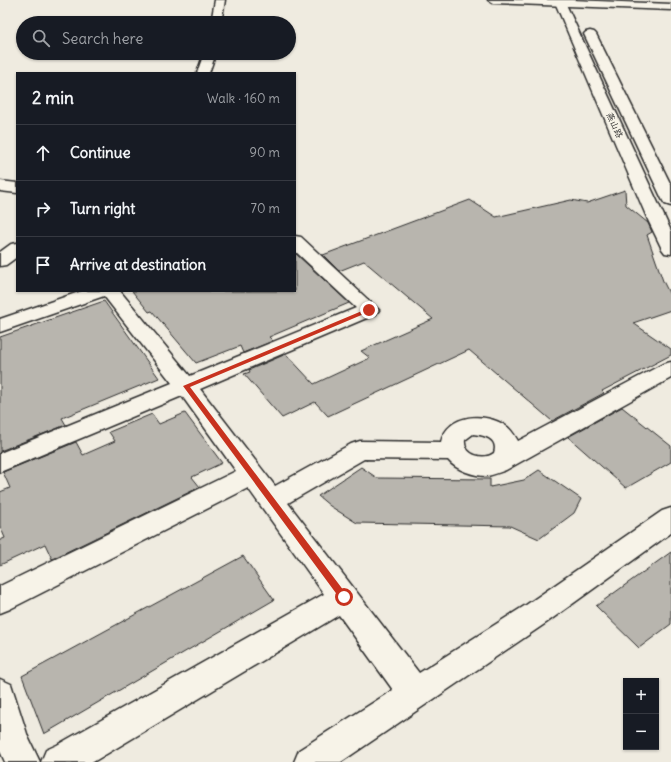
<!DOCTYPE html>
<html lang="en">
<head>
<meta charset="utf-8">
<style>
  :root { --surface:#171b24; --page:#20242c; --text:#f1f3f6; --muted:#9ea1a6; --line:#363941 }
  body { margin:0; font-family:Delius,"LXGW WenKai TC",sans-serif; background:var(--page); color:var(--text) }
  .controls { position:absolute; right:12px; bottom:12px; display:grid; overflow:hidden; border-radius:0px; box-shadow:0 1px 3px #0004 }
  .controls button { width:36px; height:36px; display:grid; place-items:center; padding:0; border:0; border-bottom:1px solid var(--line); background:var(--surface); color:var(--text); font:20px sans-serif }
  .stop { position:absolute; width:12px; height:12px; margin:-9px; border:3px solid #c8321e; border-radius:50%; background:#fff }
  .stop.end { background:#c8321e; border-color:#fff; box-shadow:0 1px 4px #0008 }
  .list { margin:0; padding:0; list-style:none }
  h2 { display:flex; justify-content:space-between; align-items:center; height:52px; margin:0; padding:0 16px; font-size:17px }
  h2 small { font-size:13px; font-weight:400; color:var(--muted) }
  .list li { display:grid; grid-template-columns:26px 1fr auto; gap:12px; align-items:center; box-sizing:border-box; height:56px; padding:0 16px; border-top:1px solid var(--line) }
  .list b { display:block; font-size:15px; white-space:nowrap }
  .list em { font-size:13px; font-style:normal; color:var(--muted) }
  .icon { flex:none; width:22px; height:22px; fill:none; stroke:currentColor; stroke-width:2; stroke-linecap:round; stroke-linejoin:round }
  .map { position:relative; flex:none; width:671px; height:762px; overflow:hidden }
  .search { position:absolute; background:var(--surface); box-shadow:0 1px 3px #0004; left:16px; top:16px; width:280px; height:44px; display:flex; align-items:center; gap:10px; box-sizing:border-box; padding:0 14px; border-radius:22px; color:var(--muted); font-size:15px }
  .panel { position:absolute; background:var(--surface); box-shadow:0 1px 3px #0004; left:16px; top:72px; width:280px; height:220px; border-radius:0px }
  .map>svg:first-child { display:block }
  .building { fill:#b8b5ae; stroke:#2b2b2b }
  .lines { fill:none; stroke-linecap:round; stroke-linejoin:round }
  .minor-casing { stroke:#2b2b2b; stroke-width:3 }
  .major-casing { stroke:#2b2b2b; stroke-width:3 }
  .minor { fill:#f7f3e8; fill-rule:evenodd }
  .major { fill:#f7f3e8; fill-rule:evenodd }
  .route { fill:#c8321e }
  .labels { text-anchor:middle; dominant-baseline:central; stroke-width:3.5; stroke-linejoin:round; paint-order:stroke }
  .far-street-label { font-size:9px; fill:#2b2b2b; stroke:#f7f3e8 }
</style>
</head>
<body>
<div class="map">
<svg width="671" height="762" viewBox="0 0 671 762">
  <rect width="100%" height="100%" fill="#efebe0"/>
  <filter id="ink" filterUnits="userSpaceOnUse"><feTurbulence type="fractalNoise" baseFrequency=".025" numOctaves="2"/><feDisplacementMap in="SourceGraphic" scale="8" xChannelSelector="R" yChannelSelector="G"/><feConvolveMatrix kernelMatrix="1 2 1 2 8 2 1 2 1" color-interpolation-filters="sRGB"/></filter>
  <g filter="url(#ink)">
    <g class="building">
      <path d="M 625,190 L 626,205 L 648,223 L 652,232 L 647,235 L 663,281 L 671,297 L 671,310 L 633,323 L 671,349 L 671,355 L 602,391 L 604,393 L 552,421 L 469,350 L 328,416 L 315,402 L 282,418 L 244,374 L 250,372 L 249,370 L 286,354 L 314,384 L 370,358 L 361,351 L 433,319 L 364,261 L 339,271 L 323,255 L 470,200 L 496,217 L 571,200 L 587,203 Z"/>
      <path d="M 295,253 L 349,303 L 269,337 L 273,341 L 243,353 L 240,346 L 196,363 L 152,311 L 149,312 L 132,291 L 295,291 Z"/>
      <path d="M 104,301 L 159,378 L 62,418 L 66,425 L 0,451 L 0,337 Z"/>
      <path d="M 622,407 L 671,446 L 671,462 L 626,488 L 568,437 Z"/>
      <path d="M 185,413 L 222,463 L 192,477 L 200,487 L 52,559 L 45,544 L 0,565 L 0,540 L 5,538 L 0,526 L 0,492 L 10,488 L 3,472 L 76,442 L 83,455 L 115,441 L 109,432 L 152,414 L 159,424 Z"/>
      <path d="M 361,467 L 377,478 L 490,479 L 490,487 L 524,480 L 539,470 L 581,499 L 574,513 L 539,539 L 510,526 L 357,523 L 330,506 L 318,496 Z"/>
      <path d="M 671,552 L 671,624 L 639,648 L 596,606 Z"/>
      <path d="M 243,556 L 274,600 L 44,734 L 22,676 Z"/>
    </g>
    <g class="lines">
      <defs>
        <g id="minor">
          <path d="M 215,0 L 225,0 L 221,23 L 211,23 Z"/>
          <path d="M 554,0 L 564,0 L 671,231 L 671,254 L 665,253 L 662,249 L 648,220 Z"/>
          <path d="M 590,31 L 594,32 L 596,34 L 671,185 L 671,206 L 665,204 L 663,201 L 584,34 L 586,32 Z"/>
          <path d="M 204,53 L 216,53 L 209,73 L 197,73 Z"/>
          <path d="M 0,181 L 17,183 L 17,193 L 0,191 Z"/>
          <path d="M 295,236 L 301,237 L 379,310 L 376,314 L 200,389 L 275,486 L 351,444 L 360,441 L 441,442 C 448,413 485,412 506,426 C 511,429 515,436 518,441 L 663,364 L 671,362 L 671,378 L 506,470 C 500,472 493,475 487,476 C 474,476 456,470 448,460 L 364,459 L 288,503 L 419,673 L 526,605 L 662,511 L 671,508 L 671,533 L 546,623 L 341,762 L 294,762 L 299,750 L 393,690 L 339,615 L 93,762 L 41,762 L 46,750 L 57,745 L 324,594 L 248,488 L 10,609 L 0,613 L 0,586 L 236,471 L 182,396 L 0,472 L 0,453 L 172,383 L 104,296 L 0,332 L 0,319 L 82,291 L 120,291 L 190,376 L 356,308 L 295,251 ZM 473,434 C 483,435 499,438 494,453 C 484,461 463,455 465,440 Z"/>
          <path d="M 17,243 L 17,257 L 6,265 L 0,266 L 0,252 L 11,244 Z"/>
          <path d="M 0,679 L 11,684 L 28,737 L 40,762 L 5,762 L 0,751 Z"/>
        </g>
        <path id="major" d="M 488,0 L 572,0 L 671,4 L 671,10 L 493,3 Z"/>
      </defs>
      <use href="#minor" class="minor-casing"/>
      <use href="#major" class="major-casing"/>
      <use href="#minor" class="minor"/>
      <use href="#major" class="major"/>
    </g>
  </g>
  <path class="route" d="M 369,308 L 372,310 L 371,311 L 190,387 L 347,595 L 348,597 L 347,600 L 344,601 L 341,600 L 183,386 Z"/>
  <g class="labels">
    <g class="far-street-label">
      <text transform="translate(615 125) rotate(66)">燕山路</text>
    </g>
  </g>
</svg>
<div class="controls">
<button>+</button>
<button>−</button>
</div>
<div class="stop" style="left:344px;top:597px"></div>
<div class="stop end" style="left:369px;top:310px"></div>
<div class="search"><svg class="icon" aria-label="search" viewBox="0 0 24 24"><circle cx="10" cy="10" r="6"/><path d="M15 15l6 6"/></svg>Search here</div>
<section class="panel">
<h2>2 min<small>Walk · 160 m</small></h2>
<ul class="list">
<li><svg class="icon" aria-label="ahead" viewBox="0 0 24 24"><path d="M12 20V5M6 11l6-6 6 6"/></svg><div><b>Continue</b></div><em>90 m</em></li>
<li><svg class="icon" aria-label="right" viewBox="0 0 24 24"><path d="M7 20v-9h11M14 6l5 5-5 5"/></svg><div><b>Turn right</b></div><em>70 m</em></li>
<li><svg class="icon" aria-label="arrive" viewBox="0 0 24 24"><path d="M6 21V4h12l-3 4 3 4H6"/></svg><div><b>Arrive at destination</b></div></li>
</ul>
</section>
</div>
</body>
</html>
